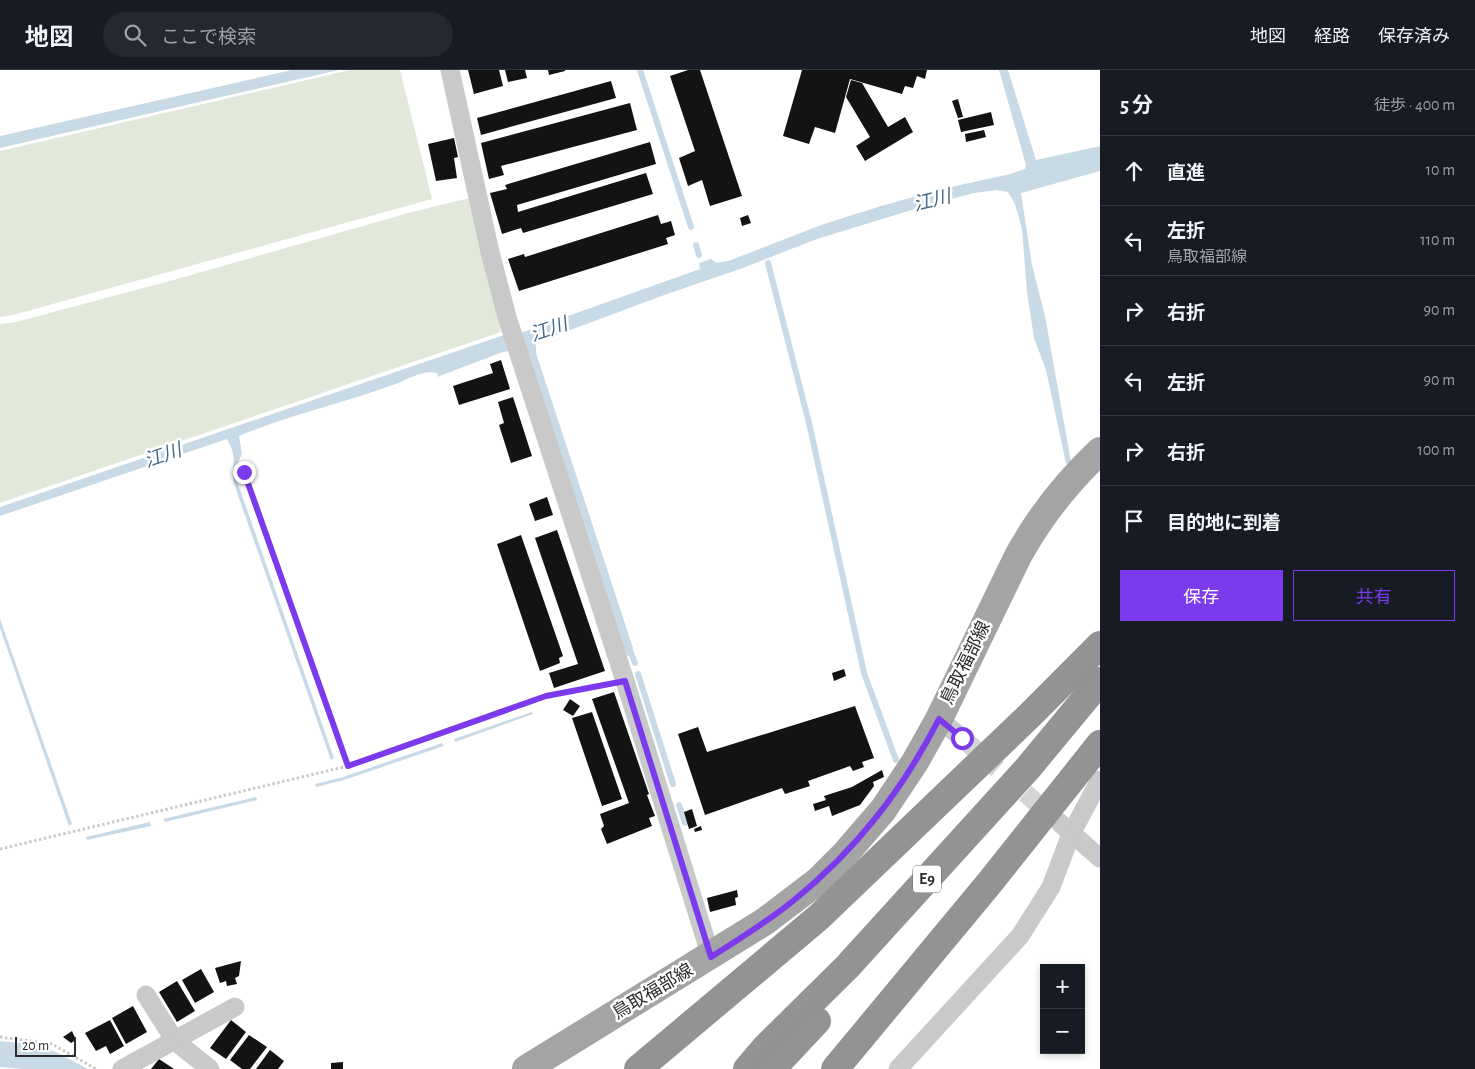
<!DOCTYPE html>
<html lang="ja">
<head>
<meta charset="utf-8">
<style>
  :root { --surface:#171b24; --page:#242831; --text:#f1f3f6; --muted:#9ea1a6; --line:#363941; --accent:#7c3aed }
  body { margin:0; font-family:"Alegreya Sans","Noto Sans JP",sans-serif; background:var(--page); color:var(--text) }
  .controls { position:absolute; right:15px; bottom:15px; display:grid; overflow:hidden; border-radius:0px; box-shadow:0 2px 8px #0003 }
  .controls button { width:45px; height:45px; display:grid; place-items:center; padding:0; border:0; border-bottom:1px solid var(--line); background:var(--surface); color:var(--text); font:25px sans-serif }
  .scale { position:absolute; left:15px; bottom:12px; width:61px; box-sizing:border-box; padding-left:5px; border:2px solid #2c2c2c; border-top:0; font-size:14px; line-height:18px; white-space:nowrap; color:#2c2c2c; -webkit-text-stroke:4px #fff; paint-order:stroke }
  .stop { position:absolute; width:15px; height:15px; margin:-11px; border:4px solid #7c3aed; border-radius:50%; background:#fff }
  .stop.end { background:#7c3aed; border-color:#fff; box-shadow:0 1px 5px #0008 }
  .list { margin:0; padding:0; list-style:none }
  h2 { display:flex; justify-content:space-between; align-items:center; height:65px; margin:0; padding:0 20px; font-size:21px }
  h2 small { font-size:16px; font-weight:400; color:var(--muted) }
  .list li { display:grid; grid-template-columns:32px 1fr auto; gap:15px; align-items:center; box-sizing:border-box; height:70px; padding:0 20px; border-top:1px solid var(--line) }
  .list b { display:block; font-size:19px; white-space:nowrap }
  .list p { margin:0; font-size:16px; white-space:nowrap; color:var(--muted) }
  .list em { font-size:16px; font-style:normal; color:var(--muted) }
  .actions { display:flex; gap:10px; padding:15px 20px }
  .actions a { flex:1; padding:11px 0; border:1px solid var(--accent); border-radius:0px; text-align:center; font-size:18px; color:var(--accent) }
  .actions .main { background:var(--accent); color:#fff }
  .icon { flex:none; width:28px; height:28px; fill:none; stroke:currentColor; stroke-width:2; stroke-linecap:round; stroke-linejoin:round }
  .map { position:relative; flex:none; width:1100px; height:999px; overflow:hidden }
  header { display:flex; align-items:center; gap:30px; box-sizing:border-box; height:70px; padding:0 25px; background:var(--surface); border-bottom:1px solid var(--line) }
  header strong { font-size:24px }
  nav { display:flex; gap:28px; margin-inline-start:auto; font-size:18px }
  .search { width:350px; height:45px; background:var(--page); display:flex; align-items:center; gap:12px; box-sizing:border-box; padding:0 18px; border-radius:28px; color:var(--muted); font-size:19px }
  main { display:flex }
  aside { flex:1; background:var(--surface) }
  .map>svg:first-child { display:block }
  .green { fill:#e2e9db }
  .water { fill:#c9dae7 }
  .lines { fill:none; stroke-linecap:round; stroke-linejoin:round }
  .stream { stroke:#c9dae7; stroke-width:6 }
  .building { fill:#131313 }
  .street-tunnel { stroke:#d5d5d5; stroke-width:19; stroke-dasharray:19 9; stroke-linecap:butt }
  .path { stroke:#c9c9c9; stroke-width:3; stroke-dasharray:2.5 2.5; stroke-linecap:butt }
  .street { stroke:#c9c9c9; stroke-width:19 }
  .primary { stroke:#a4a4a4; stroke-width:28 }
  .highway { stroke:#939393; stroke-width:28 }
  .route { stroke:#7c3aed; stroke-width:6 }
  .labels { text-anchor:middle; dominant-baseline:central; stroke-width:5; stroke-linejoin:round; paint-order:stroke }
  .shield { fill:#fff; stroke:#6b6b6b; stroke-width:1 }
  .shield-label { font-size:16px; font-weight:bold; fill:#2c2c2c }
  .street-label { font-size:18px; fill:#2c2c2c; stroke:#fff }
  .water-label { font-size:19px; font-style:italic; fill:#426887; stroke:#fff }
</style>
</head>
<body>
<header>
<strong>地図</strong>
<div class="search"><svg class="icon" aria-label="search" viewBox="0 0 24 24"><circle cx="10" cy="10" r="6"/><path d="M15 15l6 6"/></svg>ここで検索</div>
<nav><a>地図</a><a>経路</a><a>保存済み</a></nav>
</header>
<main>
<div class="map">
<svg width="1100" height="999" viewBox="0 0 1100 999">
  <rect width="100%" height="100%" fill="#fff"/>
  <g class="green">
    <path d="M 350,0 L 400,0 L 432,129 L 13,245 L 0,247 L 0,81 Z"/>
    <path d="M 470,128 L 501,262 L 0,433 L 0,254 L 16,252 L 177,209 L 412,142 Z"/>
  </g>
  <g class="water">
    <path d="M 292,0 L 339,0 L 0,78 L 0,66 Z"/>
    <path d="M 999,0 L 1008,0 L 1036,90 L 1100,76 L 1100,101 L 1021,123 L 1032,195 L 1045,246 L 1071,392 L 1070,398 L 1066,393 L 1046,300 L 1034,268 L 1027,222 L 1022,159 L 1015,134 L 1008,122 L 997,120 L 974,123 L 915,139 L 817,169 L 740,199 L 667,224 L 546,269 L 536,274 L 536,283 L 633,578 L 632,585 L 626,586 L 523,277 L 500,283 L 437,307 L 438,304 C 427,298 408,309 398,313 C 345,333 291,344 239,366 L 242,384 L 236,396 L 236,408 L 334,688 L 331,690 L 233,411 C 232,390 238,390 227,369 L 0,446 L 0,437 L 501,266 L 523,262 L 700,199 L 699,193 L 711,189 L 717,193 L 731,190 L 821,155 L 881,136 L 942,119 L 1010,104 L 1025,99 L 1026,95 Z"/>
    <path d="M 0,549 L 72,754 L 69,756 L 0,558 Z"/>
    <path d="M 532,642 L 533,644 L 455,672 L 454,669 Z"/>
    <path d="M 442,673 L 444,676 L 344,710 L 316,717 L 315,714 L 343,707 Z"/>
    <path d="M 256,727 L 257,730 L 165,752 L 163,749 Z"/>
    <path d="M 150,752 L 151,756 L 87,770 L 86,767 Z"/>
    <path d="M 0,971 L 31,974 L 54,981 L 88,999 L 23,999 L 0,997 Z"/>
  </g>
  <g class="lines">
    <g class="stream">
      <path d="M 640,0 L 691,157"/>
      <path d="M 696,175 L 699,185"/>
      <path d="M 768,193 L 809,353 L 864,603 L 896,690"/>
      <path d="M 629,578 L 635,593"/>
      <path d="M 638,604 L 673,714"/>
      <path d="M 679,735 L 685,753"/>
    </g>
  </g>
  <g class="building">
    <path d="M 468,0 L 499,0 L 503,16 L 474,24 Z"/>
    <path d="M 505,0 L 525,0 L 527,8 L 508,12 Z"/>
    <path d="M 548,0 L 565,0 L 565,1 L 549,5 Z"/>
    <path d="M 688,0 L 700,0 L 742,126 L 710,136 L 702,110 L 688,116 L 679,88 L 695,81 L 670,6 Z"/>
    <path d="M 802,0 L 927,0 L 925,9 L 917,6 L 913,18 L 905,16 L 902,24 L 850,9 L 835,63 L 815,57 L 809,74 L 783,66 Z"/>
    <path d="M 851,10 L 862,13 L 888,57 L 905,47 L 913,62 L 865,91 L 856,76 L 870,67 L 846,27 Z"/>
    <path d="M 611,11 L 616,28 L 481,65 L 477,48 Z"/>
    <path d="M 958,29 L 963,47 L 958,48 L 952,31 Z"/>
    <path d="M 630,33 L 637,60 L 501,96 L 504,105 L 489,109 L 481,73 Z"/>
    <path d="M 991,42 L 994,55 L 961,62 L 958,50 Z"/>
    <path d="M 984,60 L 986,67 L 966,72 L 965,64 Z"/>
    <path d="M 454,68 L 458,87 L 454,88 L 457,108 L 436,111 L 428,74 Z"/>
    <path d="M 650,72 L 656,94 L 517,135 L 518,142 L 646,103 L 653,124 L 523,163 L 521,158 L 502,164 L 490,123 L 507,119 L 505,115 Z"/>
    <path d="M 658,145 L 661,154 L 671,151 L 675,165 L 666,168 L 668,174 L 519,221 L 508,189 L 524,184 L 525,187 Z"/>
    <path d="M 748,145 L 751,153 L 742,156 L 740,148 Z"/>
    <path d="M 501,290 L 510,319 L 459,335 L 453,316 L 493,303 L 490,294 Z"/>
    <path d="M 513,327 L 532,386 L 511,393 L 499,355 L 504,353 L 498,332 Z"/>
    <path d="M 547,427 L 553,445 L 535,451 L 529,434 Z"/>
    <path d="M 557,460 L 605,601 L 554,618 L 549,603 L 578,594 L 535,468 Z"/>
    <path d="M 521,465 L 563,586 L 559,588 L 560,593 L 540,601 L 497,474 Z"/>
    <path d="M 844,599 L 846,606 L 834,611 L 832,603 Z"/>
    <path d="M 614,622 L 649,724 L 647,725 L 655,746 L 649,748 L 652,756 L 607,774 L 601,759 L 604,756 L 600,744 L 629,733 L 592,629 Z"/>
    <path d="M 570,629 L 580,636 L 573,646 L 563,640 Z"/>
    <path d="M 855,636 L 874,688 L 862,692 L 864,697 L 853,701 L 850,696 L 808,711 L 810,716 L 785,724 L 782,718 L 705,745 L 678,664 L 698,657 L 707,682 Z"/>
    <path d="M 592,642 L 622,729 L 602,736 L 572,648 Z"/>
    <path d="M 882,700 L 884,707 L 873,712 L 874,716 L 860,735 L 832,746 L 829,736 L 815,741 L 813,734 L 826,730 L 824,726 L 852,717 Z"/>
    <path d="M 692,739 L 697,756 L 689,759 L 684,742 Z"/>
    <path d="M 701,756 L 702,760 L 695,762 L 694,759 Z"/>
    <path d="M 737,820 L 738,827 L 735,828 L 736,835 L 710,842 L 707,828 Z"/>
    <path d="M 241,891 L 239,906 L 235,908 L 237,914 L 227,916 L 226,911 L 220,913 L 215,898 Z"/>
    <path d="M 201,899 L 214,922 L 195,933 L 182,910 Z"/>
    <path d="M 177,911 L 195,941 L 177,952 L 159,922 Z"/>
    <path d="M 133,936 L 147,962 L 126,974 L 112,948 Z"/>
    <path d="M 110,950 L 124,976 L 110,984 L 106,976 L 96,981 L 85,963 Z"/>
    <path d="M 231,950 L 246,962 L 226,989 L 210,978 Z"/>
    <path d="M 72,961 L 76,970 L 71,973 L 63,967 Z"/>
    <path d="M 249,965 L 267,977 L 250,999 L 242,999 L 230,990 Z"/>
    <path d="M 270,980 L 284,991 L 278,999 L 256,999 Z"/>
    <path d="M 159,989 L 174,999 L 151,999 Z"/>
    <path d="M 343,992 L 343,999 L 331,999 L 331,993 Z"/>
  </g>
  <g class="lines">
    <path class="street-tunnel" d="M 962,668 L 1055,749"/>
    <g class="path">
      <path d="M 244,402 L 347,696"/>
      <path d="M 0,779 L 348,696 L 546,626 L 607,614"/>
      <path d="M 0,967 L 52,974 L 96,999"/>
    </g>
    <g class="street">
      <path d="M 450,0 L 490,182 L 507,247 L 625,611 L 711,887"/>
      <path d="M 939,649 L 962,668"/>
      <path d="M 1060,753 L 1100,788"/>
      <path d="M 146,925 L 175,971 L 210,999"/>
      <path d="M 122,999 L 235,937"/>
      <path d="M 898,999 L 1020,866 L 1051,817 L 1071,764 L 1100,710"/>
    </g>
    <path class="primary" d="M 526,999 L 764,852 L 818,811 L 845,784 L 883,740 L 915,692 L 939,649 L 1018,486 C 1040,446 1067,412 1100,381"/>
    <g class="highway">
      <path d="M 638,999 L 819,847 L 1029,646 L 1100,575"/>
      <path d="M 747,999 L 765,978 L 847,897 L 1028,698 L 1100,611"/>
      <path d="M 772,999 L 817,951"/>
      <path d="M 835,999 L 991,811 L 1100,674"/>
    </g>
  </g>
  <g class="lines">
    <path class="route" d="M 244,402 L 348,696 L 546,626 L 625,611 L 711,887 C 739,869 767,852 793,831 C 856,780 902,721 939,649 L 962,668"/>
  </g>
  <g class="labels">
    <rect class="shield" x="913" y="795.5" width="28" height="27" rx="4"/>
    <g class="shield-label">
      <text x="927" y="809">E9</text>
    </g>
    <g class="street-label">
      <text transform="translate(966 593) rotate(-64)">鳥取福部線</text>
      <text transform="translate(653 922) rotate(-31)">鳥取福部線</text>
    </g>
    <g class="water-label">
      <text transform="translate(932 131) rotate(-14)">江川</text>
      <text transform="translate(549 260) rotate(-19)">江川</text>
      <text transform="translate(163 386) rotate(-19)">江川</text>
    </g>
  </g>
</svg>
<div class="controls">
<button>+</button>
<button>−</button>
</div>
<div class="scale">20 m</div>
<div class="stop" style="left:962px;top:668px"></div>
<div class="stop end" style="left:244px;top:402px"></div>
</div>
<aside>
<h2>5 分<small>徒歩 · 400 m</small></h2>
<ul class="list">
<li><svg class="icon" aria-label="ahead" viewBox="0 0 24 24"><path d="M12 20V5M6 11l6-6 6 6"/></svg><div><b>直進</b></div><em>10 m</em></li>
<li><svg class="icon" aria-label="left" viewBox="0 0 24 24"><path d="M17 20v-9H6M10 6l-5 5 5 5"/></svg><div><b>左折</b><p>鳥取福部線</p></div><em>110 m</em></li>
<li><svg class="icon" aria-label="right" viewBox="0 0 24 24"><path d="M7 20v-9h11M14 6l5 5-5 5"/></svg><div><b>右折</b></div><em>90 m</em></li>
<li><svg class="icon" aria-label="left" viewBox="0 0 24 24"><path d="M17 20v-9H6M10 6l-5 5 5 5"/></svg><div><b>左折</b></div><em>90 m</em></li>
<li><svg class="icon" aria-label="right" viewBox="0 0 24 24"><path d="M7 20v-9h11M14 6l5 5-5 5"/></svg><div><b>右折</b></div><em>100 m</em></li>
<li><svg class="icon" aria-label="arrive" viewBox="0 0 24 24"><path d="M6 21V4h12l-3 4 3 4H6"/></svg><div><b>目的地に到着</b></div></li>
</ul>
<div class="actions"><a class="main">保存</a><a>共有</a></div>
</aside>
</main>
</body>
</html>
